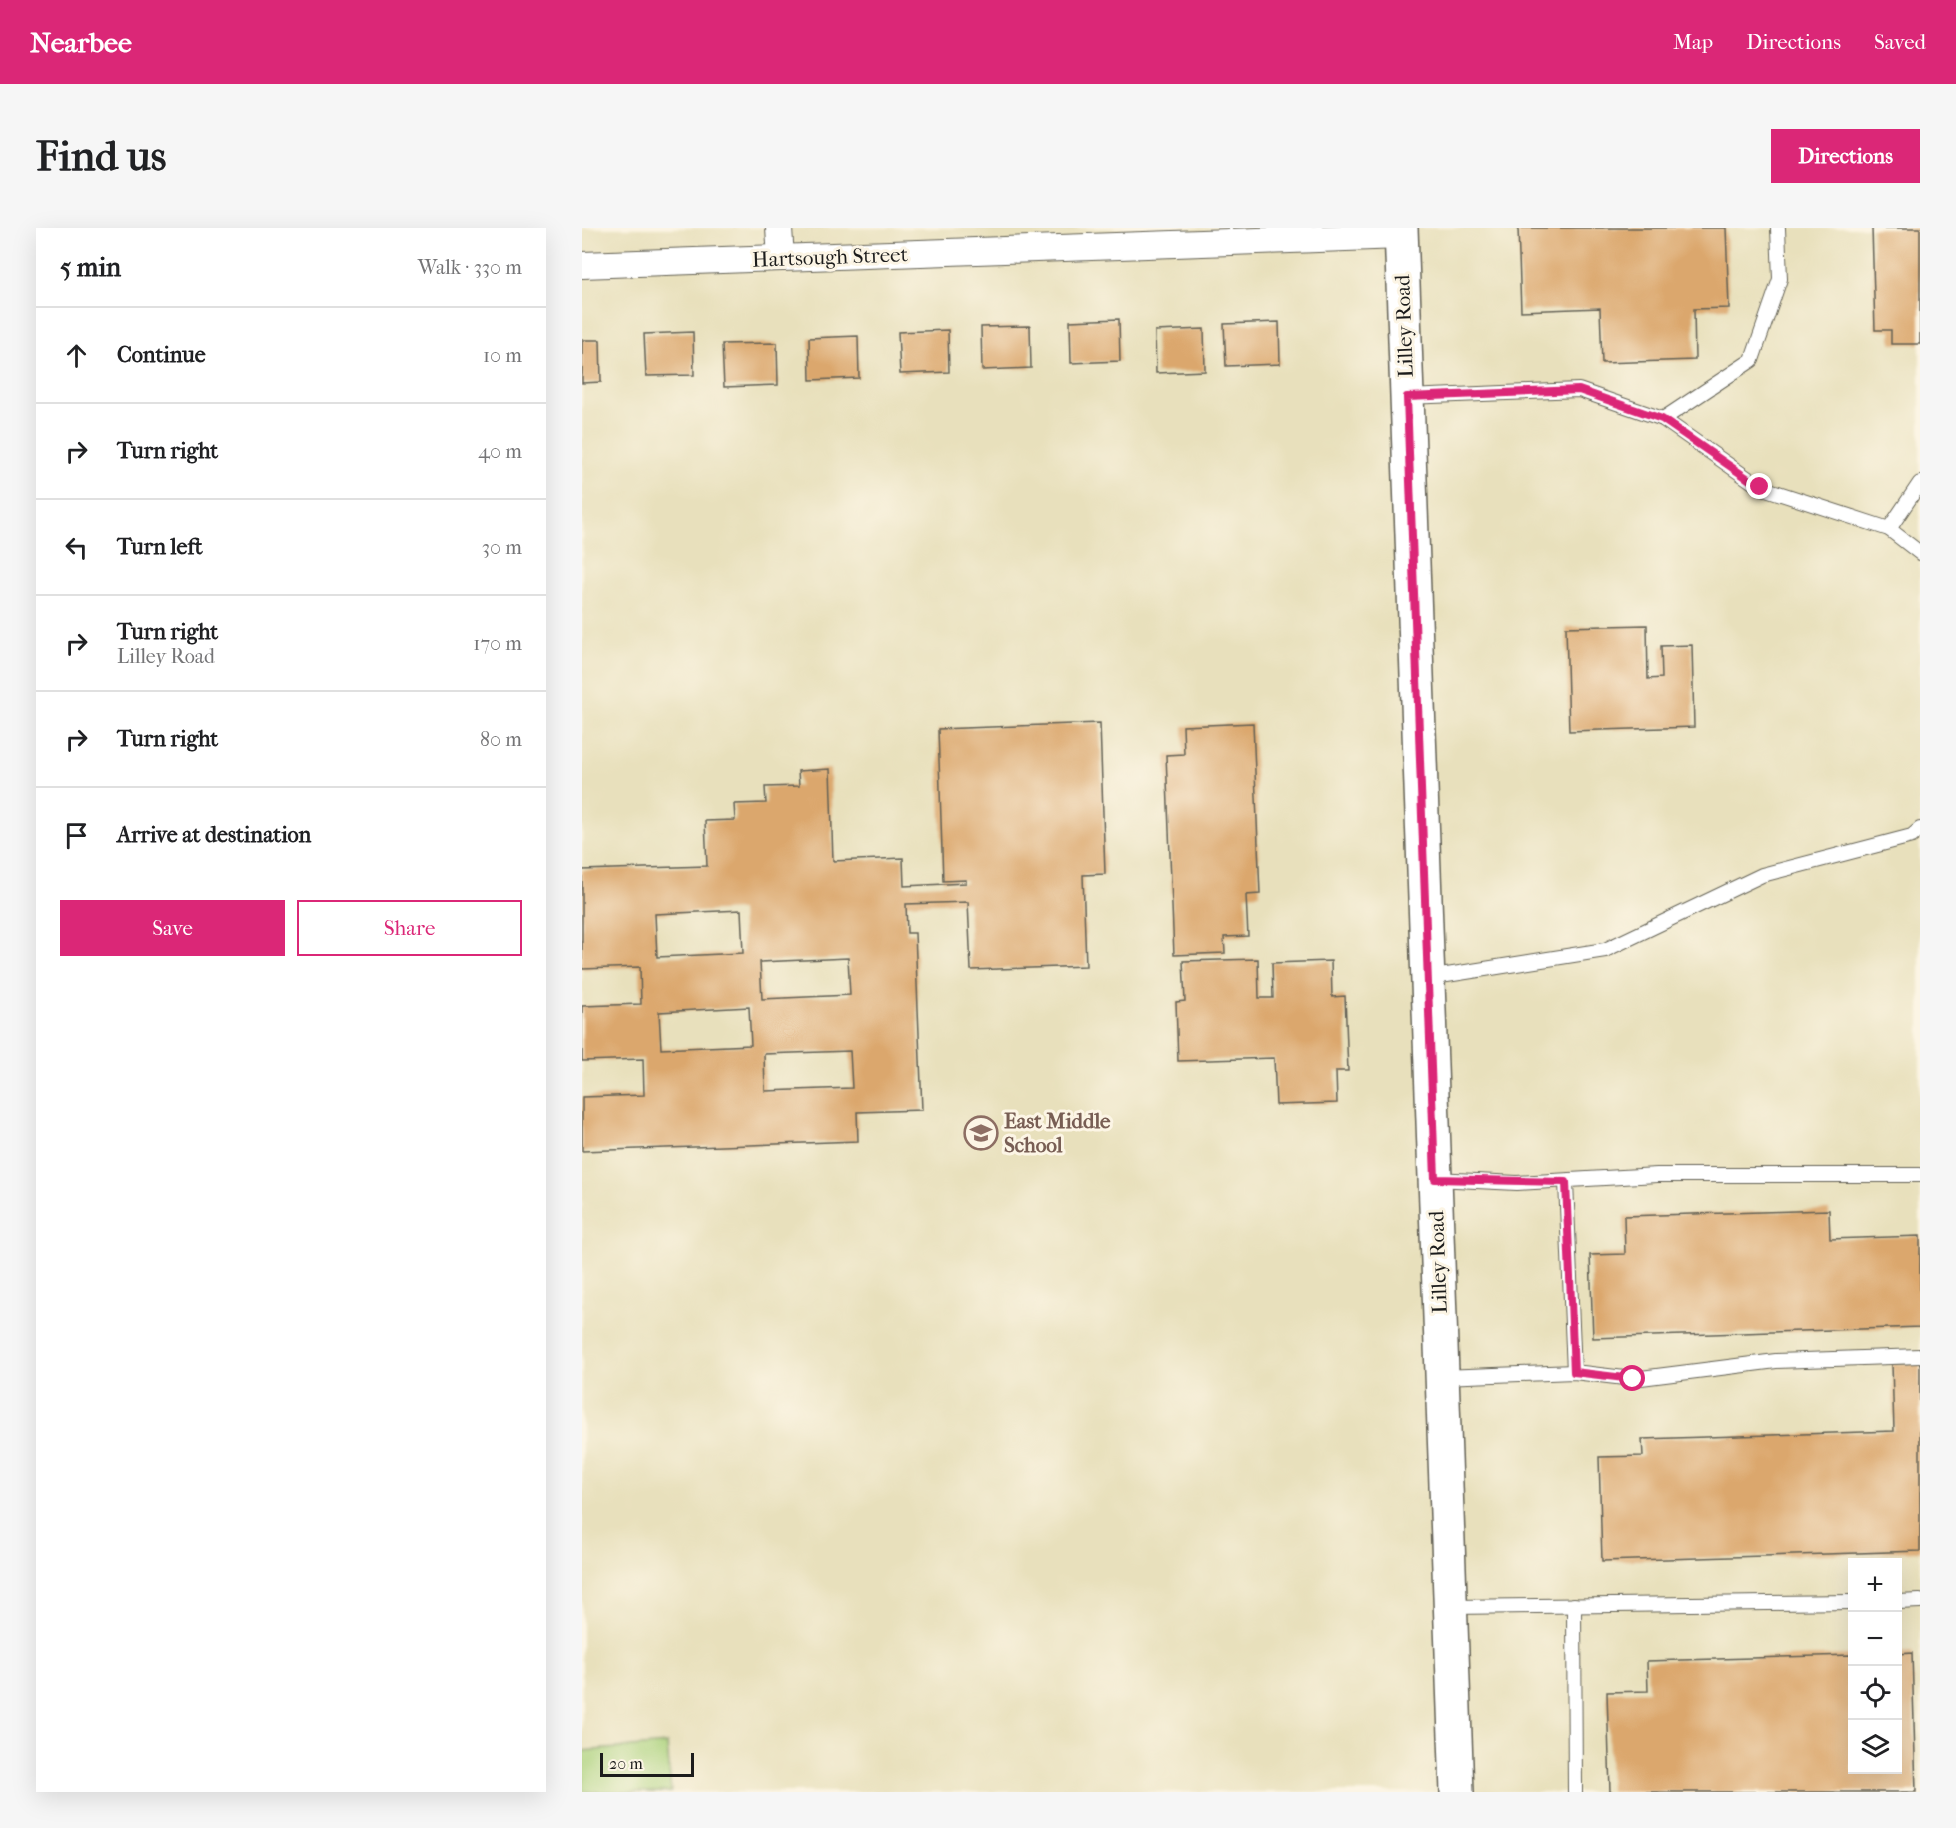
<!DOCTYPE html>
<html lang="en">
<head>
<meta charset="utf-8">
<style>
  :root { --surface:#fff; --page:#f6f6f6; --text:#202124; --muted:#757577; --line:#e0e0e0; --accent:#db2777 }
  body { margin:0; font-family:"IM FELL French Canon",serif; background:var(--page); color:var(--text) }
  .controls { position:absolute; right:18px; bottom:18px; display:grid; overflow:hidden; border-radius:0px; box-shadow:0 6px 24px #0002 }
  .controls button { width:54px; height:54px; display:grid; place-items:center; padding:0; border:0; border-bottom:2px solid var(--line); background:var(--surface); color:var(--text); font:30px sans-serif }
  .scale { position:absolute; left:18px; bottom:15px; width:94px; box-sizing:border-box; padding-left:6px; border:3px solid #1c1c1c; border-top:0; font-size:16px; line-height:21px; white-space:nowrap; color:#1c1c1c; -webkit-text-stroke:4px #fcf5e5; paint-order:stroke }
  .stop { position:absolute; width:18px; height:18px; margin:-14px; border:4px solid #db2777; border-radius:50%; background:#fff }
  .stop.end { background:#db2777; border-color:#fff; box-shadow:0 2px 6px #0008 }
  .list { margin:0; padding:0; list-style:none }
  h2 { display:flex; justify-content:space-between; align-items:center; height:78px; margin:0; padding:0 24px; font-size:26px }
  h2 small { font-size:20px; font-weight:400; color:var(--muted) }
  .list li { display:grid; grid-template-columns:39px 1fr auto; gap:18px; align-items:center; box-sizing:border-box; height:96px; padding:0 24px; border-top:2px solid var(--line) }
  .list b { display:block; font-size:22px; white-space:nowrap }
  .list p { margin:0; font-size:20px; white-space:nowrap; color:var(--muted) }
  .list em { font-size:20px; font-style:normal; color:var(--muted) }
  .actions { display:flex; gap:12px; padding:18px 24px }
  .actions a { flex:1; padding:14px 0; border:2px solid var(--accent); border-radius:0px; text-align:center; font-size:21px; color:var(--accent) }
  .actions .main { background:var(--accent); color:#fff }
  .icon { flex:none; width:33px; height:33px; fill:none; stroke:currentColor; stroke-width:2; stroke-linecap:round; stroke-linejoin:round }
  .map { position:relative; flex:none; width:1338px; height:1564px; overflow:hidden; border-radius:0px }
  header { display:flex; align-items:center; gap:36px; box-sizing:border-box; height:84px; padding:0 30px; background:var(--accent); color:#fff }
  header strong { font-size:28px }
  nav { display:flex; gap:33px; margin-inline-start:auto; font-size:21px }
  .intro { display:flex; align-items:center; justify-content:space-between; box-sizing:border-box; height:144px; padding:0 36px }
  h1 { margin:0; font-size:42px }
  .button { padding:15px 27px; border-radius:0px; background:var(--accent); color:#fff; font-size:21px; font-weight:700 }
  main { display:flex; gap:36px; padding:0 36px }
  aside { flex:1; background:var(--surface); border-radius:0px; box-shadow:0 6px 24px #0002 }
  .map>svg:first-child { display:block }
  .pitch { fill:#aad27c; stroke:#63774c; stroke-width:1.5 }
  .building { fill:#dba76d; fill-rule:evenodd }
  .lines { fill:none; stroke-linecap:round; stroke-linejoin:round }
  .service-casing { stroke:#636154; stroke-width:16 }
  .minor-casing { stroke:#636154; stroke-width:28 }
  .tertiary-casing { stroke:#636154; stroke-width:36 }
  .service { stroke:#fff; stroke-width:14 }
  .minor { stroke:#fff; stroke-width:26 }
  .tertiary { stroke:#fff; stroke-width:33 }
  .route { stroke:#db2777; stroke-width:8 }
  .labels { text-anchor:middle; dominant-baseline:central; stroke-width:6; stroke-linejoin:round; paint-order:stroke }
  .street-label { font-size:21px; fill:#1c1c1c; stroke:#fcf5e5 }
  .education-label { font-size:21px; font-weight:bold; fill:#785e54; stroke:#fcf5e5; text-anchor:start }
</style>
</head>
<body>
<header>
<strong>Nearbee</strong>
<nav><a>Map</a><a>Directions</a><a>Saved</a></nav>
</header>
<div class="intro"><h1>Find us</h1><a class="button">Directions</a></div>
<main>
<aside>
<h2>5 min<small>Walk · 330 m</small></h2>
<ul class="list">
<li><svg class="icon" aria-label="ahead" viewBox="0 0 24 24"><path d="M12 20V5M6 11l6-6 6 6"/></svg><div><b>Continue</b></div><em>10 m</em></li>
<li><svg class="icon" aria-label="right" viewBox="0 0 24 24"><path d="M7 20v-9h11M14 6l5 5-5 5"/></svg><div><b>Turn right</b></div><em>40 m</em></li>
<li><svg class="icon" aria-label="left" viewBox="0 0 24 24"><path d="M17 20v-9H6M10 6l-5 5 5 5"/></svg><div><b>Turn left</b></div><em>30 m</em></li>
<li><svg class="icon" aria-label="right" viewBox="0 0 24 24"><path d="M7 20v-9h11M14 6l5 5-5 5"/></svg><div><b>Turn right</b><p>Lilley Road</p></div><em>170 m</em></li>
<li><svg class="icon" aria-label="right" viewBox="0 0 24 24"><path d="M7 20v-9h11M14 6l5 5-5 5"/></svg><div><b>Turn right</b></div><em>80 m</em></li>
<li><svg class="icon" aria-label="arrive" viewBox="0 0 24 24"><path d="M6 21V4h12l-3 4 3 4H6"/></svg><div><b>Arrive at destination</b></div></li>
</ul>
<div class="actions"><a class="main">Save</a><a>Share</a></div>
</aside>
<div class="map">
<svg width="1338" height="1564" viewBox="0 0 1338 1564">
  <rect width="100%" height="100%" fill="#fcf5e5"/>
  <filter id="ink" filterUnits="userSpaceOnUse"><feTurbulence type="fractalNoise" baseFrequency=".0167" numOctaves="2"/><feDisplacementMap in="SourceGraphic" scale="12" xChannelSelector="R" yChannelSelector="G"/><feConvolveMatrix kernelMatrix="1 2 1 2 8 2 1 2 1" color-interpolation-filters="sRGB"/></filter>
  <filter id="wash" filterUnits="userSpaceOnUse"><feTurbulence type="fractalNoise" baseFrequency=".008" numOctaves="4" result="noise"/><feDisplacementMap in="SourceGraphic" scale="24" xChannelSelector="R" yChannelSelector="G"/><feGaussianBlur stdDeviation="1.35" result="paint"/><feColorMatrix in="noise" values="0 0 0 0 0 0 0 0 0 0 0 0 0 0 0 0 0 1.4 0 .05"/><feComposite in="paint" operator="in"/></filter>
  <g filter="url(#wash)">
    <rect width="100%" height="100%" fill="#e8e0bc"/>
    <path class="pitch" d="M 85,1516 L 89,1564 L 0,1564 L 0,1523 Z"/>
    <g id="blocks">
      <g class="building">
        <path d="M 936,0 L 1144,0 L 1147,80 L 1112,81 L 1113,132 L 1020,135 L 1018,80 L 939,83 Z"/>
        <path d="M 1290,0 L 1338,0 L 1338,116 L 1309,116 L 1309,102 L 1293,102 Z"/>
        <path d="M 537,91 L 538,133 L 489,135 L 488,93 Z"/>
        <path d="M 697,94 L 698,136 L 644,138 L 642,96 Z"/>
        <path d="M 448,98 L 449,140 L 400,142 L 399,99 Z"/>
        <path d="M 622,101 L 623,143 L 574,145 L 573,103 Z"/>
        <path d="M 366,102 L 367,144 L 318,146 L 316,104 Z"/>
        <path d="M 111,104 L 112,147 L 64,148 L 62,106 Z"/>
        <path d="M 276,108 L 277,150 L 228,152 L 227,110 Z"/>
        <path d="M 0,112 L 18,112 L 19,154 L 0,155 Z"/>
        <path d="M 195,115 L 196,157 L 142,159 L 140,116 Z"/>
        <path d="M 1065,397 L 1066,451 L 1080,450 L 1079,418 L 1110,417 L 1112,499 L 987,503 L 984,399 Z"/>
        <path d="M 518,495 L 523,646 L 501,647 L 504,738 L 389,742 L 386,674 L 324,676 L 325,705 L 333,705 L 340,882 L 275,884 L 276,913 L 0,923 L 0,869 L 62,867 L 61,831 L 0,833 L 0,778 L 59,776 L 58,739 L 0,741 L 0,642 L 125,638 L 123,593 L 153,592 L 152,576 L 184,575 L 183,559 L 217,558 L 216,543 L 248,541 L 251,633 L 321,630 L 322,658 L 384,655 L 384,652 L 361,653 L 356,501 ZM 159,682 L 161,725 L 75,729 L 73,686 ZM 266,730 L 268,767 L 180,771 L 178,734 ZM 167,779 L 169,817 L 79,821 L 77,784 ZM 268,823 L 270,860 L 183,863 L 182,826 Z"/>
        <path d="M 671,495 L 678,666 L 664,667 L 666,708 L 642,709 L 643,725 L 592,727 L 584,527 L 602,526 L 601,498 Z"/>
        <path d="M 676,731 L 677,770 L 691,770 L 690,735 L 749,733 L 750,769 L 763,768 L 766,843 L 754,843 L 755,875 L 694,877 L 692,830 L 596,833 L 594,774 L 603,773 L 601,733 Z"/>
        <path d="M 1247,982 L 1248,1011 L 1338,1008 L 1338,1099 L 1011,1110 L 1008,1027 L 1043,1026 L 1042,988 Z"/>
        <path d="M 1338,1135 L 1338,1323 L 1020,1333 L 1017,1229 L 1061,1228 L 1060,1211 L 1312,1203 L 1310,1136 Z"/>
        <path d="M 1330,1425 L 1334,1564 L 1028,1564 L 1025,1464 L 1066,1463 L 1065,1433 L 1270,1427 L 1270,1542 L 1316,1542 L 1316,1426 Z"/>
      </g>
    </g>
  </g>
  <g filter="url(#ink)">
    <use href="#blocks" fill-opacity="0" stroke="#636154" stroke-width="1.5"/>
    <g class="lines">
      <defs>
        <g id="service">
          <path d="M 825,169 L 997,162 L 1081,191 L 1178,259 L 1307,301 L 1338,325"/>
          <path d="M 1081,191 L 1170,132 L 1198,51 L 1196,0"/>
          <path d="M 1307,301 L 1338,255"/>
          <path d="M 846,750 L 1023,722 L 1180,647 L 1330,608 L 1338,601"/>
          <path d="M 853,951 L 935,955 L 1075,947 L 1338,947"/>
          <path d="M 984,954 L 992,1144"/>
          <path d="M 860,1149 L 992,1144 L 1051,1151 L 1194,1133 L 1338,1128"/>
          <path d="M 1316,1374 L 1338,1373"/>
          <path d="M 992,1377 L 993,1564"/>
          <path d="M 868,1379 L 1270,1374"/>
        </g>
        <g id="minor">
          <path d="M 197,0 L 199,30"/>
          <path d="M 0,37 L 819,8"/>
        </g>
        <path id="tertiary" d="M 819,0 L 875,1564"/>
      </defs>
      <use href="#service" class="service-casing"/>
      <use href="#minor" class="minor-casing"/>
      <use href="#tertiary" class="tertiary-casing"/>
      <use href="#service" class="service"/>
      <use href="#minor" class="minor"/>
      <use href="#tertiary" class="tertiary"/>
    </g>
  </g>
  <g class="lines" filter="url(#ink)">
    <path class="route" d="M 1051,1151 L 992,1144 L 984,954 L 853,951 L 825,169 L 997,162 L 1080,191 L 1178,259"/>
  </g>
  <defs>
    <symbol id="school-ring" viewBox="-11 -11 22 22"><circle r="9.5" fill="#fcf5e5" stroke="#8d6e63" stroke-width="1.5"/><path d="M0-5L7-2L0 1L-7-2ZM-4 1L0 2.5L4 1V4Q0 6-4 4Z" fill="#8d6e63"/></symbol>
  </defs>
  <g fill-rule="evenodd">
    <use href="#school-ring" x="380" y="886" width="38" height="38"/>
  </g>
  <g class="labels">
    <g class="street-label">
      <text transform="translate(248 29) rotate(-2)">Hartsough Street</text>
      <text transform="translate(822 98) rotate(-92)">Lilley Road</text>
      <text transform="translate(856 1034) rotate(-92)">Lilley Road</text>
    </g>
    <g class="education-label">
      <text x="422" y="893">East Middle<tspan x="422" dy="24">School</tspan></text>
    </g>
  </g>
</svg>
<div class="controls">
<button>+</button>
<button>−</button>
<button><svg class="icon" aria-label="locate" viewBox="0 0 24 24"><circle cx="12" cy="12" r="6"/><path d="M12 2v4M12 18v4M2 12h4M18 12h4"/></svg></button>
<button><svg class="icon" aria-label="layers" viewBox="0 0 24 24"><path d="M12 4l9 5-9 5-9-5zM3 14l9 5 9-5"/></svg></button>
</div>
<div class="scale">20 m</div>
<div class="stop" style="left:1051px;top:1151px"></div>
<div class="stop end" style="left:1178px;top:259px"></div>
</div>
</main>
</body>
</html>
